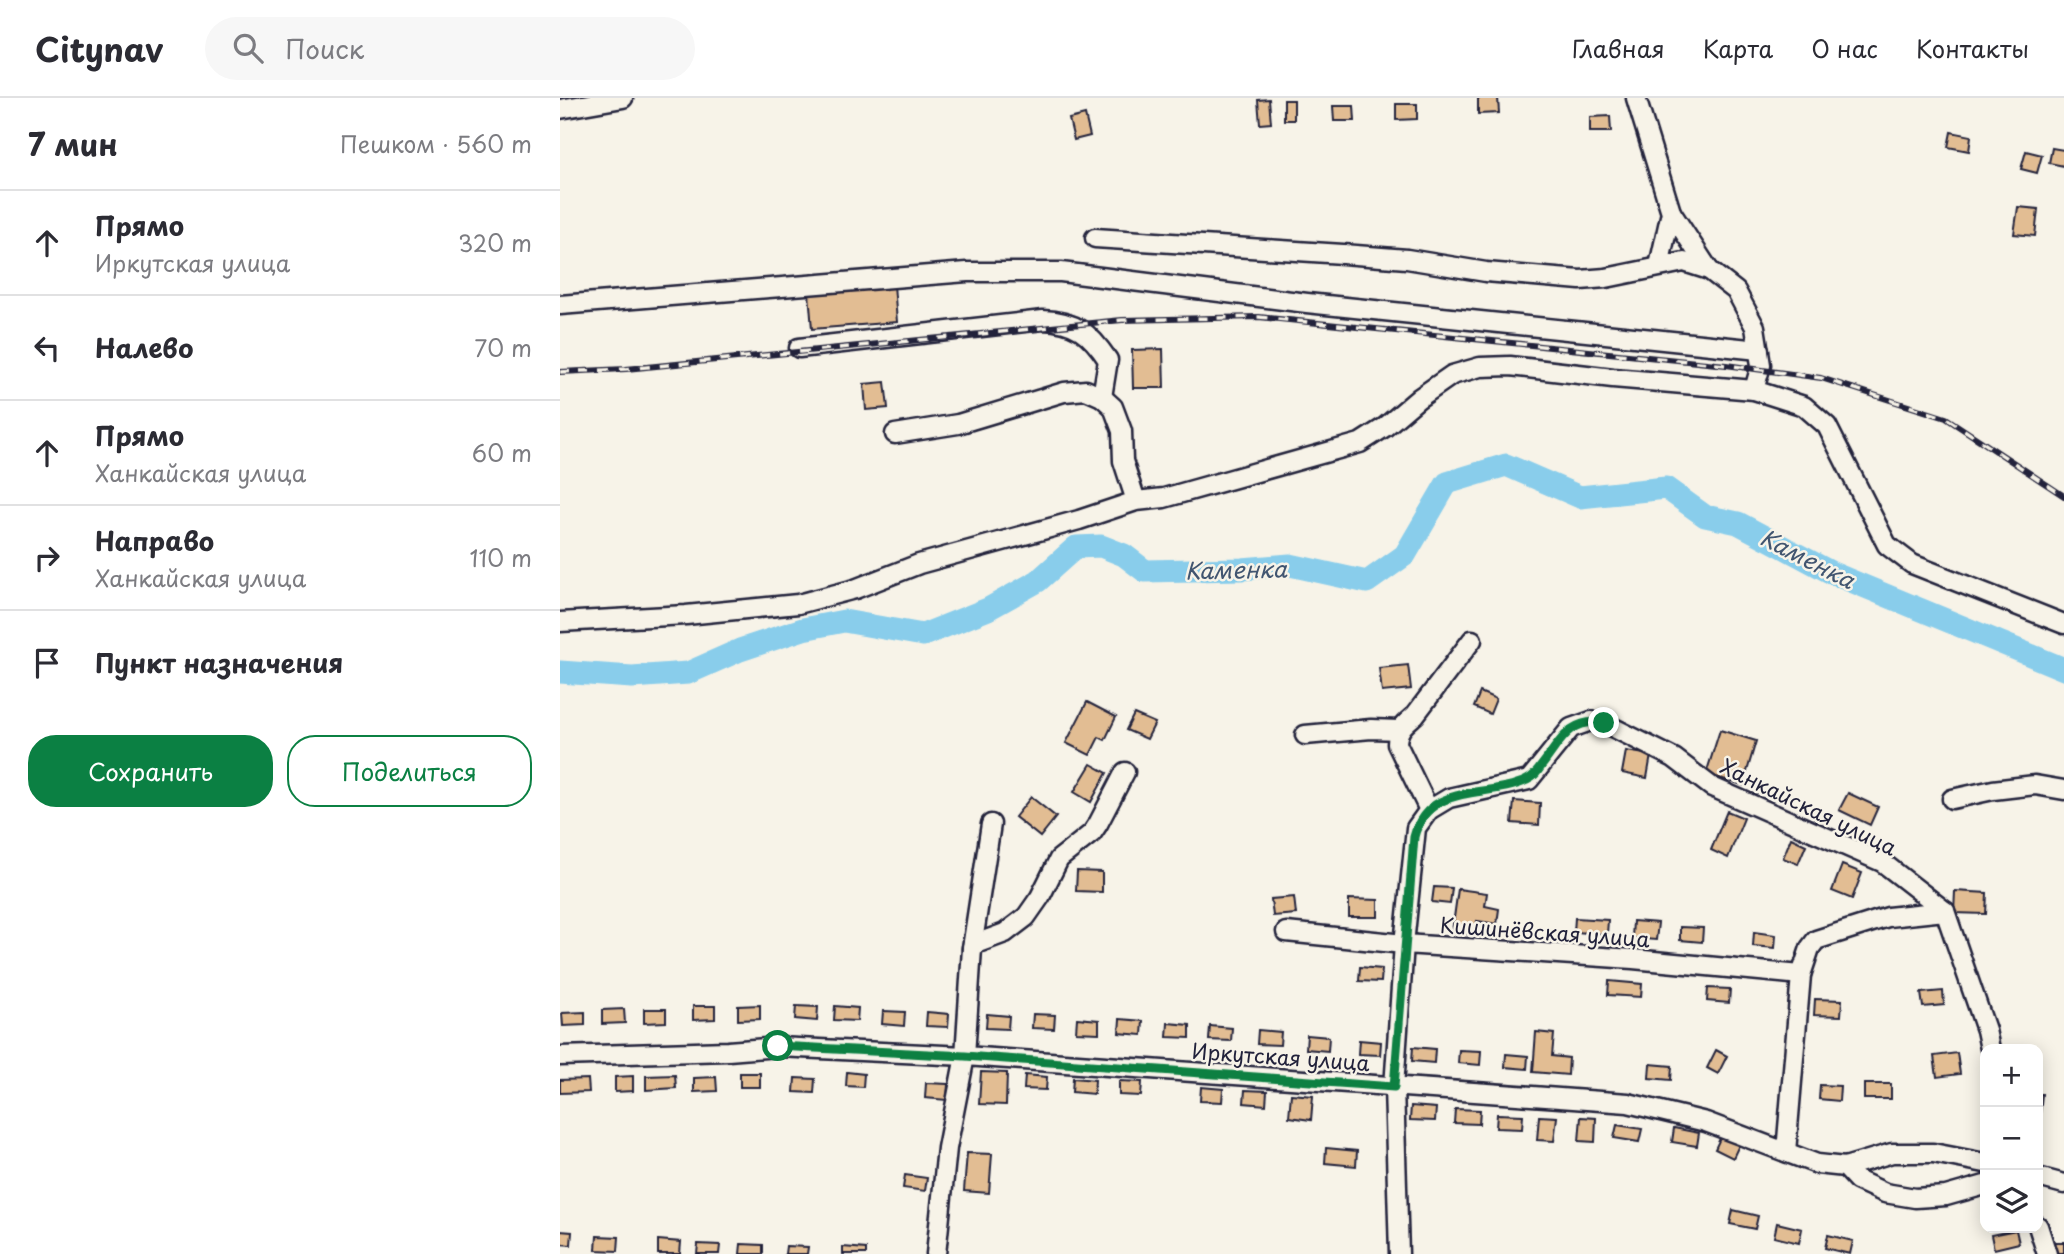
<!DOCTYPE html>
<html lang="ru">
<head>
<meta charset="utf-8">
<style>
  :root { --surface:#fff; --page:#f7f7f7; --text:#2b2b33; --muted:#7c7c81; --line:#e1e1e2; --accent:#0b8043 }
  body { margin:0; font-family:"Playpen Sans",sans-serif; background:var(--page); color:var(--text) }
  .controls { position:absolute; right:21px; bottom:21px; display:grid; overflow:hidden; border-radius:14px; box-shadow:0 4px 18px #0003 }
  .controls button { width:63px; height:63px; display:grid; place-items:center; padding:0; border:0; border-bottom:2px solid var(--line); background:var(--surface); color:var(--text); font:35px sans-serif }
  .stop { position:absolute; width:21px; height:21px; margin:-16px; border:5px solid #0b8043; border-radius:50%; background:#fff }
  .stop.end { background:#0b8043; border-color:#fff; box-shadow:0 2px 7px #0008 }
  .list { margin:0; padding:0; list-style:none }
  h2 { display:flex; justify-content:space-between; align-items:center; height:91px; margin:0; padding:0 28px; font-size:30px }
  h2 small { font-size:23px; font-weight:400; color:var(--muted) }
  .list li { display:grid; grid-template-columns:46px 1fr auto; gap:21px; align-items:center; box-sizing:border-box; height:105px; padding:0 28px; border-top:2px solid var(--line) }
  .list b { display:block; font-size:26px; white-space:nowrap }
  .list p { margin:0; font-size:23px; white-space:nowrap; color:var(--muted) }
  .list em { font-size:23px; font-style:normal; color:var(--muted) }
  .actions { display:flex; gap:14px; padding:21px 28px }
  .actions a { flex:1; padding:16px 0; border:2px solid var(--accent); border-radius:28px; text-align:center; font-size:24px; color:var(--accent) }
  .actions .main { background:var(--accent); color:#fff }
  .icon { flex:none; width:38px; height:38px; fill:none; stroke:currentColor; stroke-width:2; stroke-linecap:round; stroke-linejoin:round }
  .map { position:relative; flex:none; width:1504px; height:1156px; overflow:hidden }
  header { display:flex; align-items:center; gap:42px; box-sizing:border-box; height:98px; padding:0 35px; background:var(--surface); border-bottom:2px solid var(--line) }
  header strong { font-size:33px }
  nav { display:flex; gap:38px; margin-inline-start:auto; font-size:24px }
  .search { width:490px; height:63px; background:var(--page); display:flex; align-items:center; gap:18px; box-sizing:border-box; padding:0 24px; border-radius:38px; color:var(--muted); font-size:26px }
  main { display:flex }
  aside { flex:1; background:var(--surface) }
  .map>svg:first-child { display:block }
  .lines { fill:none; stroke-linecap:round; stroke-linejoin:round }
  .river { stroke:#89cdeb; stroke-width:23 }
  .building { fill:#e2bd93; stroke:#22223b; stroke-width:2 }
  .minor-casing { stroke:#22223b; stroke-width:23 }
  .minor { stroke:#f7f3e8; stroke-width:18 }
  .rail-casing { stroke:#22223b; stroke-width:6 }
  .rail { stroke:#f7f3e8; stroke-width:3.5; stroke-dasharray:10; stroke-linecap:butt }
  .route { stroke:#0b8043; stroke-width:9 }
  .labels { text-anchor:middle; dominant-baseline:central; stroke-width:5; stroke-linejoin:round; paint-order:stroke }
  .street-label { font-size:21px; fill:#22223b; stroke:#f7f3e8 }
  .water-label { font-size:23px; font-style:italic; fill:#415570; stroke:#f7f3e8 }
</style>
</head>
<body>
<header>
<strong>Citynav</strong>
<div class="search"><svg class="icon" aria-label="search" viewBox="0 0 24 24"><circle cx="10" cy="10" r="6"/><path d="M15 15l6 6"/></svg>Поиск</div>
<nav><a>Главная</a><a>Карта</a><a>О нас</a><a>Контакты</a></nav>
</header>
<main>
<aside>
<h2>7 мин<small>Пешком · 560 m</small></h2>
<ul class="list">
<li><svg class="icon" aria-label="ahead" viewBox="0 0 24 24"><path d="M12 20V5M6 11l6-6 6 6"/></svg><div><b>Прямо</b><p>Иркутская улица</p></div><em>320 m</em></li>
<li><svg class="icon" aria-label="left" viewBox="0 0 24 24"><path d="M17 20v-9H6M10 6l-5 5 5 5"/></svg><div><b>Налево</b></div><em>70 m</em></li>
<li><svg class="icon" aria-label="ahead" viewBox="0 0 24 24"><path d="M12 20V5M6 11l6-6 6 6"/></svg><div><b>Прямо</b><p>Ханкайская улица</p></div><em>60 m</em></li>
<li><svg class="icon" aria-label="right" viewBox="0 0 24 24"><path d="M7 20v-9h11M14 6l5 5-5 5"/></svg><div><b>Направо</b><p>Ханкайская улица</p></div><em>110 m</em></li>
<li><svg class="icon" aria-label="arrive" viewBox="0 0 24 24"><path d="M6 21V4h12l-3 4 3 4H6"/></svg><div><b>Пункт назначения</b></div></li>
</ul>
<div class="actions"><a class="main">Сохранить</a><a>Поделиться</a></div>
</aside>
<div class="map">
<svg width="1504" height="1156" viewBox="0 0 1504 1156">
  <rect width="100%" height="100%" fill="#f7f3e8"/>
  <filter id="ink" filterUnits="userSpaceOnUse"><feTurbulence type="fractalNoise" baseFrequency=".0143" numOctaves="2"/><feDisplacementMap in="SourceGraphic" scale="14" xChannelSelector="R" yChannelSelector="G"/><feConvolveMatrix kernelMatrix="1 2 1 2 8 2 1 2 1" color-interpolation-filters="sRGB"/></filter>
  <g filter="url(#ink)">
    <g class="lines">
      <path class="river" d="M 0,574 L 72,579 L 128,575 L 180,552 L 243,531 L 284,523 L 363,537 L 428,511 L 478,483 L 516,449 L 541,448 L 564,457 L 585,473 L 682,471 L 730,467 L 807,484 L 845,457 L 887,385 L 946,367 L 1020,399 L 1106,390 L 1145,418 L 1178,425 L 1272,475 L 1504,571"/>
    </g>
    <g class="building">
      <path d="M 918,0 L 938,0 L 939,15 L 918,16 Z"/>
      <path d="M 709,1 L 711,25 L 700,26 L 698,2 Z"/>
      <rect x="724" y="2" width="10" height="20"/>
      <path d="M 836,6 L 857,6 L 857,21 L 836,22 Z"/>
      <path d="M 773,8 L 794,8 L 795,23 L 774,23 Z"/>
      <path d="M 525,17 L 530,38 L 514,42 L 509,21 Z"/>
      <path d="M 1050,18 L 1051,34 L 1030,34 L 1030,19 Z"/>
      <path d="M 1391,34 L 1411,38 L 1409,53 L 1388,49 Z"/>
      <path d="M 1492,50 L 1504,52 L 1504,68 L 1489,65 Z"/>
      <path d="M 1466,53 L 1482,57 L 1477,75 L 1461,71 Z"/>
      <path d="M 1458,109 L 1478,111 L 1475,138 L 1454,136 Z"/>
      <path d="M 334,187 L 337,224 L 252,231 L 249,195 Z"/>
      <path d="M 603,251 L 604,290 L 573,290 L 572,252 Z"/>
      <path d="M 325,284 L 328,310 L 306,312 L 304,286 Z"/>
      <path d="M 848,567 L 851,591 L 822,594 L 819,570 Z"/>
      <path d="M 920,594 L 936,601 L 930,616 L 914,609 Z"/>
      <path d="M 527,604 L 556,619 L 545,642 L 539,639 L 530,657 L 506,645 Z"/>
      <path d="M 574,616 L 595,625 L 587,641 L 566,632 Z"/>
      <path d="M 1160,632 L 1196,643 L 1183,687 L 1146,676 Z"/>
      <path d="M 1066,653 L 1091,657 L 1087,680 L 1062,675 Z"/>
      <path d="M 531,666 L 547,675 L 531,704 L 514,694 Z"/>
      <path d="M 1288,695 L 1318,709 L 1310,727 L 1279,712 Z"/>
      <path d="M 471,699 L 496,719 L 480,739 L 455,719 Z"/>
      <path d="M 954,703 L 980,705 L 979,727 L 952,725 Z"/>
      <path d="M 1167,713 L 1184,720 L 1168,760 L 1151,752 Z"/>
      <path d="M 1231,740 L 1246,747 L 1238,766 L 1223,760 Z"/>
      <path d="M 1282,767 L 1302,775 L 1292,801 L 1272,793 Z"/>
      <path d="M 517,773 L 542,774 L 542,794 L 516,793 Z"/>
      <path d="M 874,789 L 892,790 L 890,806 L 872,804 Z"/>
      <path d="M 898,791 L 927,795 L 925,808 L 939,811 L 937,826 L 917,823 L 915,837 L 892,834 Z"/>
      <path d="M 1395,793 L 1427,795 L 1426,816 L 1394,815 Z"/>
      <path d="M 734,799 L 736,816 L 713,818 L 711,801 Z"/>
      <path d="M 789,801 L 818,802 L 818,819 L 789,819 Z"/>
      <path d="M 1015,820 L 1048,822 L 1047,836 L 1014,834 Z"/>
      <path d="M 1073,823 L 1098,825 L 1096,842 L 1072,840 Z"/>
      <path d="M 1120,829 L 1143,830 L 1142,844 L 1120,842 Z"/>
      <path d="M 1194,834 L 1216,837 L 1215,850 L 1193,848 Z"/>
      <path d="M 800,869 L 822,871 L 821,884 L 799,883 Z"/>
      <path d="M 1049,883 L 1082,886 L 1081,899 L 1048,897 Z"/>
      <path d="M 1148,890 L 1170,891 L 1169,905 L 1147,903 Z"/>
      <path d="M 1383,893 L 1384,907 L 1363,909 L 1361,895 Z"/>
      <path d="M 1255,901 L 1282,902 L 1281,918 L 1254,917 Z"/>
      <path d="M 200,907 L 200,921 L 178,922 L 178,908 Z"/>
      <path d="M 133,908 L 155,908 L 155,921 L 133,922 Z"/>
      <path d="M 236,908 L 258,909 L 257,923 L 235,921 Z"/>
      <path d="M 275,908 L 298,910 L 297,923 L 274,922 Z"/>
      <path d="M 64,911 L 65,925 L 42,926 L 42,912 Z"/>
      <path d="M 84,911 L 106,911 L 106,924 L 84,925 Z"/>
      <path d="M 323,913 L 345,914 L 344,928 L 322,926 Z"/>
      <path d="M 25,914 L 25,927 L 3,928 L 2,915 Z"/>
      <path d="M 367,914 L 389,916 L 388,929 L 366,928 Z"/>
      <path d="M 427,916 L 449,918 L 448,931 L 426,930 Z"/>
      <path d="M 473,916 L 495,917 L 494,931 L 472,930 Z"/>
      <path d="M 517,920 L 539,922 L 539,935 L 516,934 Z"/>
      <path d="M 560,921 L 583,923 L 582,937 L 559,935 Z"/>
      <path d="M 608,925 L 630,927 L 630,940 L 607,939 Z"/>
      <path d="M 650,928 L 672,930 L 671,943 L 649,942 Z"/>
      <path d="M 698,932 L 721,934 L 720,947 L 697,946 Z"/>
      <path d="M 976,934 L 994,936 L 992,958 L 1009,960 L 1008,977 L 973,974 Z"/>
      <path d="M 747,937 L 769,939 L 768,953 L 746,951 Z"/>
      <path d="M 799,942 L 821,944 L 820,957 L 798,956 Z"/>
      <path d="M 853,949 L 875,951 L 874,965 L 852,963 Z"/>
      <path d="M 899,952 L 921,953 L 920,967 L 898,965 Z"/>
      <path d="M 1156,952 L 1167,958 L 1158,976 L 1147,970 Z"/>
      <path d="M 1397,955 L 1400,976 L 1377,979 L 1374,958 Z"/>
      <path d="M 946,956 L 968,958 L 967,971 L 945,969 Z"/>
      <path d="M 1090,966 L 1112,968 L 1111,982 L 1089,980 Z"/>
      <path d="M 287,974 L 304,976 L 303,989 L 286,988 Z"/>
      <path d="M 421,974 L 447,975 L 446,1007 L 419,1006 Z"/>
      <rect x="180" y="975" width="20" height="14"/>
      <path d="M 115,977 L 116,990 L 86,992 L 86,978 Z"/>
      <path d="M 465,977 L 487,979 L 486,992 L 464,991 Z"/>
      <path d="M 73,978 L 73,993 L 55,994 L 55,979 Z"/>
      <path d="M 156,979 L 157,993 L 134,994 L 134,980 Z"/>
      <path d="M 235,980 L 255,981 L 254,995 L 234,994 Z"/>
      <path d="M 513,980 L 535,982 L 534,996 L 512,994 Z"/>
      <path d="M 28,981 L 29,994 L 0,995 L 0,982 Z"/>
      <path d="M 559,983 L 582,984 L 581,998 L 559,997 Z"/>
      <path d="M 366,985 L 388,986 L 387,1002 L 365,1000 Z"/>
      <rect x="1304" y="986" width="27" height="15"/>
      <path d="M 1260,987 L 1280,988 L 1279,1003 L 1259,1001 Z"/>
      <path d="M 641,989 L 663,991 L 662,1004 L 640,1003 Z"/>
      <path d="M 685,992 L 707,993 L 706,1007 L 684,1005 Z"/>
      <path d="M 731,996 L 753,998 L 751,1022 L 729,1019 Z"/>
      <path d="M 1478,996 L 1482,996 L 1479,1025 L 1478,1024 Z"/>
      <path d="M 851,1008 L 876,1010 L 875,1023 L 850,1022 Z"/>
      <path d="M 895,1011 L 920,1012 L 919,1026 L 894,1025 Z"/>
      <path d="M 937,1016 L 963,1017 L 962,1031 L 936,1030 Z"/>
      <path d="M 979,1018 L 997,1019 L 994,1043 L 977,1042 Z"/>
      <path d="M 1021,1019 L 1036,1020 L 1035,1044 L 1019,1043 Z"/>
      <path d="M 1057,1027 L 1082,1031 L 1079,1044 L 1054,1040 Z"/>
      <path d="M 1114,1030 L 1139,1035 L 1137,1048 L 1112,1044 Z"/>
      <path d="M 1162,1036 L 1180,1045 L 1173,1060 L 1155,1051 Z"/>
      <path d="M 766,1050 L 797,1053 L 796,1068 L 765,1065 Z"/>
      <path d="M 407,1055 L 432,1056 L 429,1095 L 404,1093 Z"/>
      <path d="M 345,1077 L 367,1080 L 365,1093 L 343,1090 Z"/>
      <path d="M 1173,1112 L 1198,1118 L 1195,1131 L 1170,1126 Z"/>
      <path d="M 1217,1125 L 1242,1131 L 1239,1145 L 1214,1139 Z"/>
      <path d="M 1456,1132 L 1459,1145 L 1434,1151 L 1431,1137 Z"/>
      <path d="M 0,1133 L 12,1134 L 11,1147 L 0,1146 Z"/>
      <path d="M 1268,1137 L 1293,1143 L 1290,1156 L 1265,1150 Z"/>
      <path d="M 37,1138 L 59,1139 L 58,1153 L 36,1152 Z"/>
      <path d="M 98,1142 L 121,1144 L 120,1156 L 98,1156 Z"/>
      <rect x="1494" y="1144" width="10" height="11"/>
      <path d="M 138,1146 L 160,1147 L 159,1156 L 137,1156 Z"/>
      <path d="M 181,1146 L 203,1147 L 203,1156 L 180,1156 Z"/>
      <path d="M 226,1148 L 248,1149 L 247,1156 L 225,1156 Z"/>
      <path d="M 283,1149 L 306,1151 L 306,1156 L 283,1156 Z"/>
    </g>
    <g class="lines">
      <defs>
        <g id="minor">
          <path d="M 1076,0 L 1111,114 L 1099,168"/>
          <path d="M 0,11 L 63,0"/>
          <path d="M 1111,114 L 1149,172"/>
          <path d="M 535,140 L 783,156 L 847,161 L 926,174 L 1020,182 L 1046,180 L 1124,164 L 1149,172 L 1176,193 L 1195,229 L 1201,267 L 1194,292"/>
          <path d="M 0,207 L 407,174 L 501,174 L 747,205 L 1199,252"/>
          <path d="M 239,250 L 483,222 C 516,223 530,235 548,262 L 542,299"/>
          <path d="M 335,336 L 398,326 L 504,294 L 526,292 L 542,299 L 553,309 L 562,333 L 563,363 L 576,403"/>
          <path d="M 0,524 L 126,517 L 238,506 L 295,491 L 359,466 L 519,422 L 576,403 L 604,400 L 800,345 L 825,329 L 859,300 L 892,277 L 920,269 L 950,268 L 1053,280 L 1194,292 L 1244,308 L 1267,328 L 1327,447 L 1352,466 L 1504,526"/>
          <path d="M 745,637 L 811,631 L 839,632"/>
          <path d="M 1392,701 L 1433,692 L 1475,687 L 1504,692"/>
          <path d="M 869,712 L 837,646 C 837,631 845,626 855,617 L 912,542"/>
          <path d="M 726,834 L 844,846 L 1073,861 L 1241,877"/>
          <path d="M 412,850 L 431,726"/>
          <path d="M 0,958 L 168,953 L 218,949 L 405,958 L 986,999 L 1068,1005 L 1146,1024 L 1257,1066 L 1285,1069 L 1332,1055 L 1373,1055 L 1425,1065"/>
          <path d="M 1226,1054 L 1241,877 L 1250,850 L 1256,842 L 1328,819 L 1385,813"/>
          <path d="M 1285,1069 L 1297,1082 L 1325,1095 L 1355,1100 L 1386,1098 L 1425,1087"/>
          <path d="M 1478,1079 L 1504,1086"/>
          <path d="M 1478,1128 L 1487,1156"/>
          <path d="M 376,1156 L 387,1050 L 405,958 L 412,850 L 418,845 L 445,835 L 466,819 L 480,799 L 499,761 L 532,735 L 538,726 L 565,674"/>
          <path d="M 839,1156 L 834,989 L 844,846 L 856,730 L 869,712 L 889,700 L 969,682 L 1011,630 L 1031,623 L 1044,625 L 1114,660 L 1152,689 L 1322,764 L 1385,813 L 1426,932 L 1430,951"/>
        </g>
      </defs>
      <use href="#minor" class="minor-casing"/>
      <use href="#minor" class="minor"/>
      <defs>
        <path id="rail" d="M 0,274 L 66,271 L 562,222 L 699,219 L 1166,267 L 1261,280 L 1386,320 L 1504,398"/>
      </defs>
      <use href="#rail" class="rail-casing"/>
      <use href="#rail" class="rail"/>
    </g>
  </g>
  <g class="lines" filter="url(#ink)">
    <path class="route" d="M 218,948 L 405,958 L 834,989 L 854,739 C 868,683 929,701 967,682 C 974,679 978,673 982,667 C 1000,644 1010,619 1044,625"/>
  </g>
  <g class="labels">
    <g class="street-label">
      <text transform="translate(1249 708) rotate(26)">Ханкайская улица</text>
      <text transform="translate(985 833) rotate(4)">Кишинёвская улица</text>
      <text transform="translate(721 958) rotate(4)">Иркутская улица</text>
    </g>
    <g class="water-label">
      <text transform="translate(1248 460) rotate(27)">Каменка</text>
      <text transform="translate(676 471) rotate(-1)">Каменка</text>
    </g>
  </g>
</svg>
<div class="controls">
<button>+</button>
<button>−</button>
<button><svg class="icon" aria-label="layers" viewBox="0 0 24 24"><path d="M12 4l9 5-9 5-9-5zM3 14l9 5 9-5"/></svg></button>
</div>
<div class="stop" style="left:218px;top:948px"></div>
<div class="stop end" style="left:1044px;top:625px"></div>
</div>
</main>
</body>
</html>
